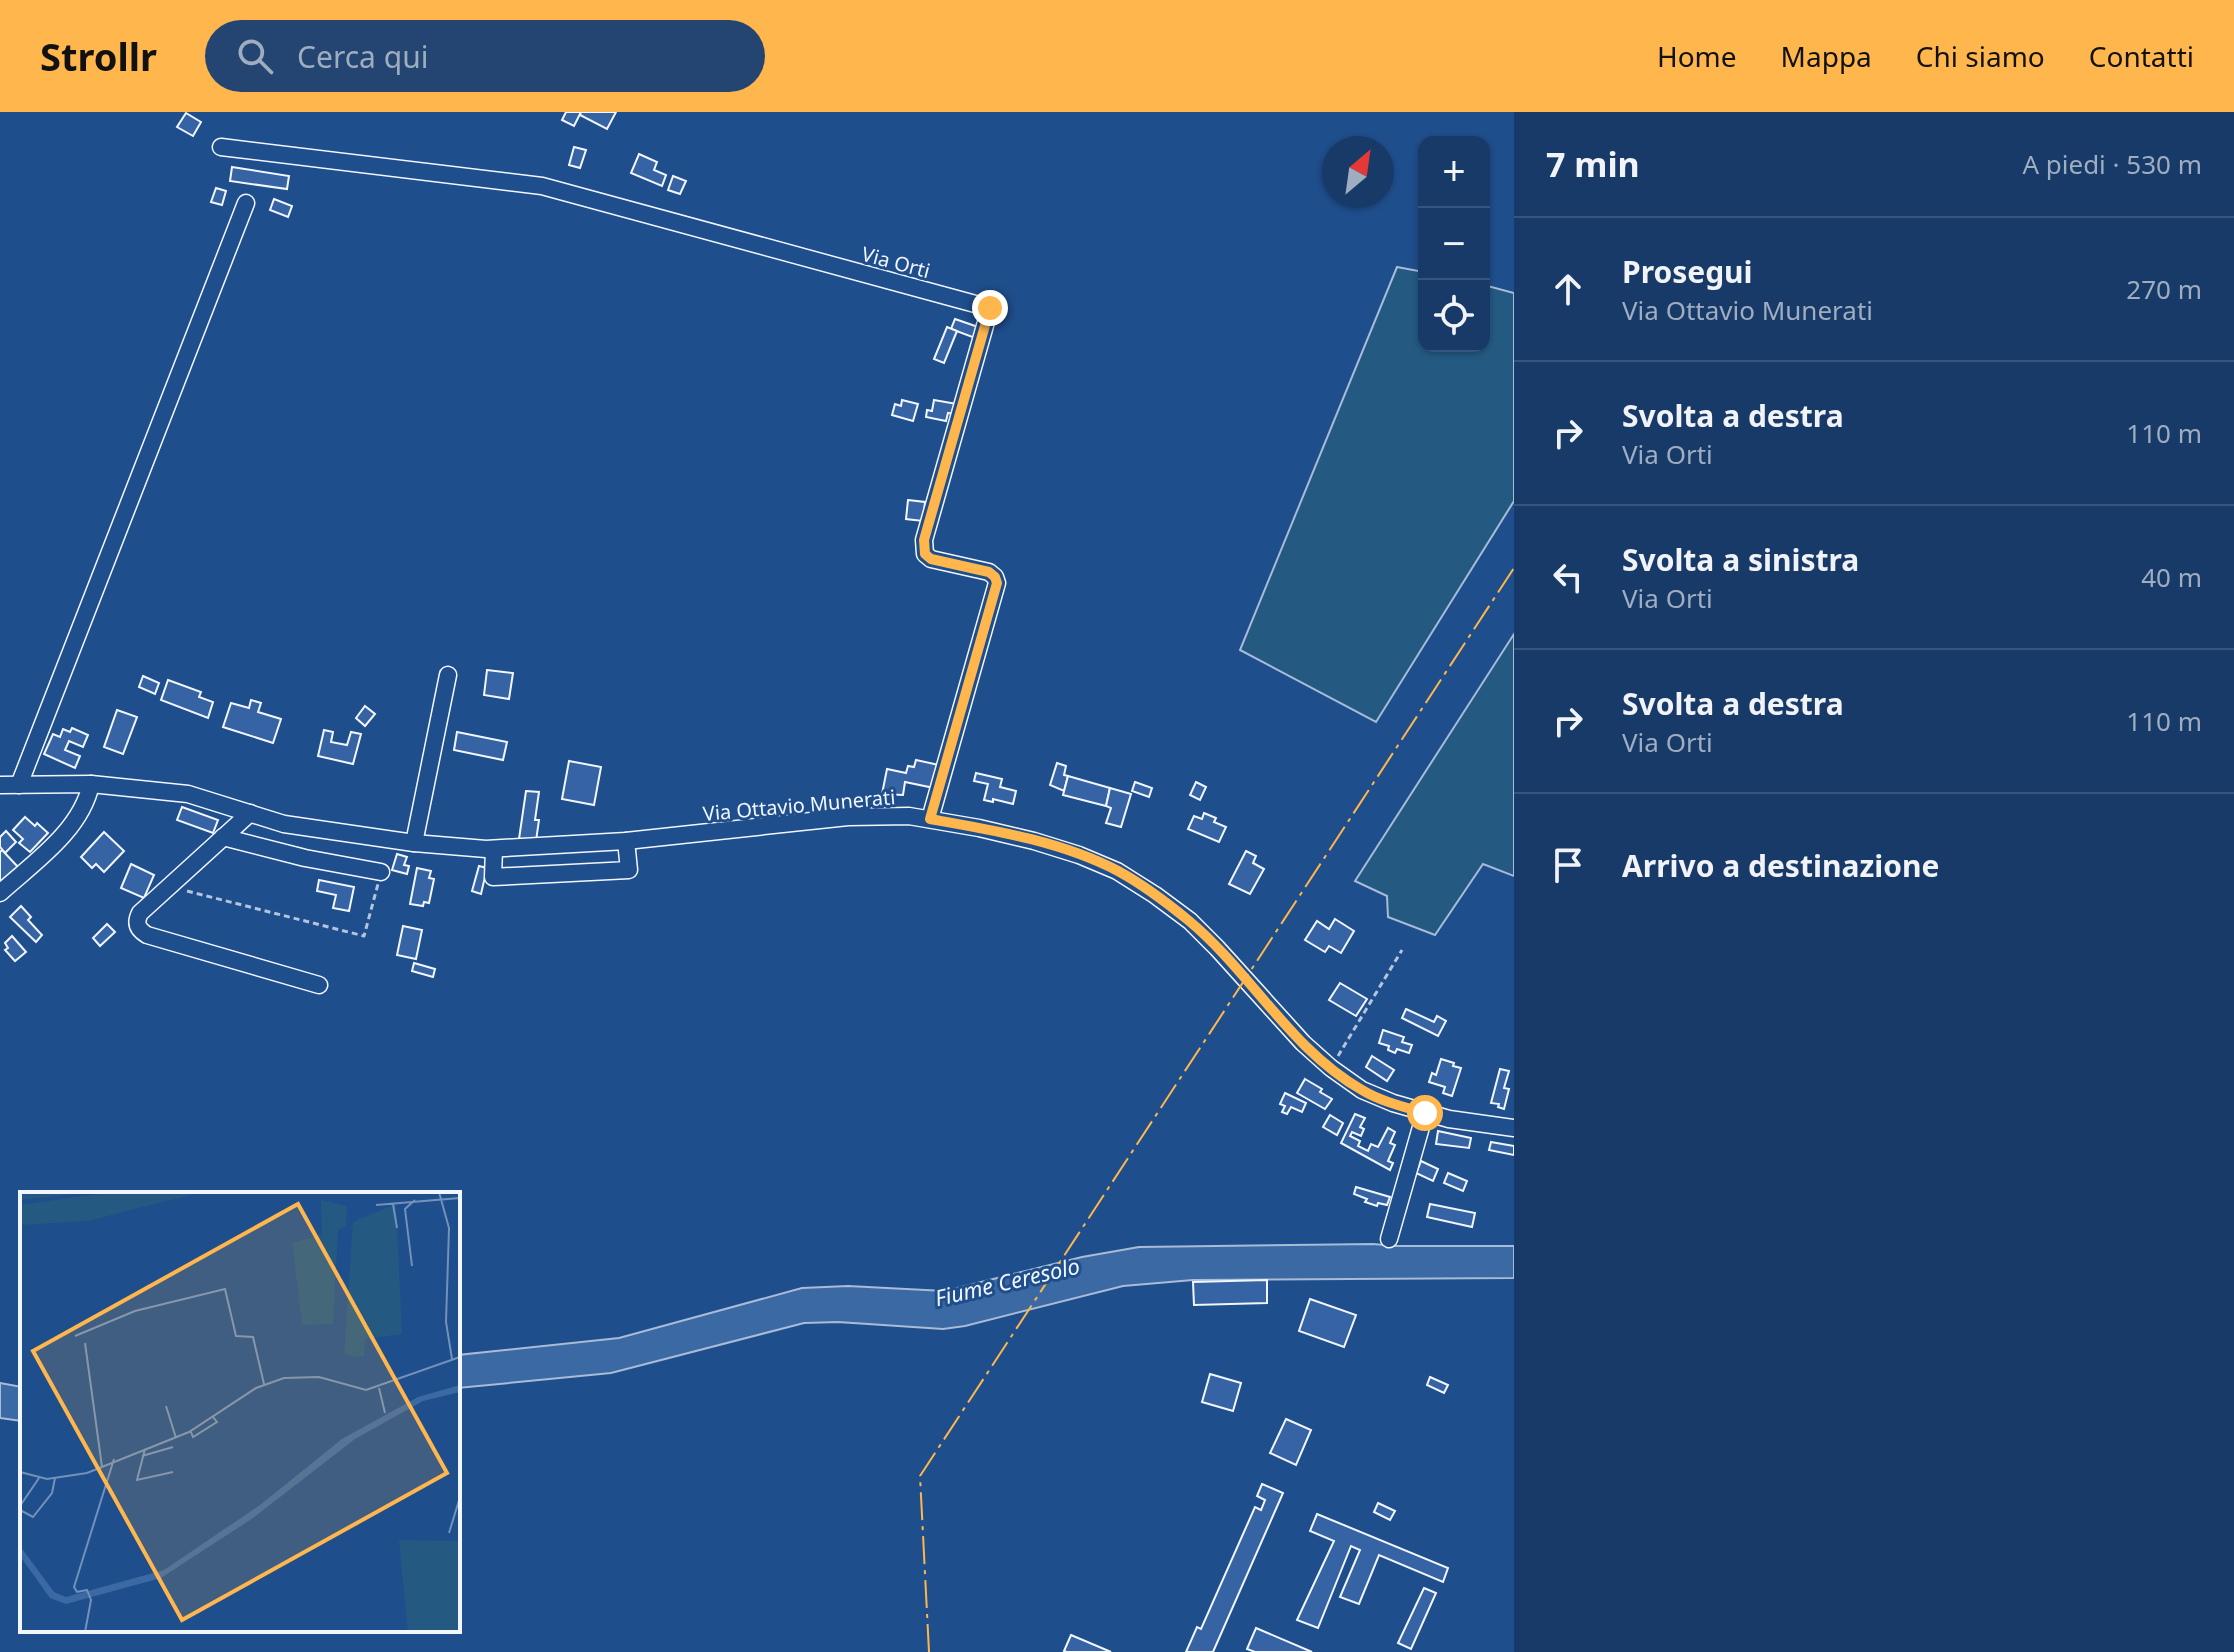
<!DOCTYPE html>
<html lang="it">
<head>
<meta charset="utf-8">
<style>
  :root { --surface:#173a69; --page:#244571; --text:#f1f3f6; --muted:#9eadc0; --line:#36547d; --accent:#ffb74d }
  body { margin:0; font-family:"Noto Sans",sans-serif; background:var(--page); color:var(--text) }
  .controls { position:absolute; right:24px; top:24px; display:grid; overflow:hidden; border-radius:16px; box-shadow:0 2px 6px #0004 }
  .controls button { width:72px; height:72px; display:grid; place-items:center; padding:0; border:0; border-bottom:2px solid var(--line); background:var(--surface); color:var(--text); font:40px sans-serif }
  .compass { position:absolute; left:1322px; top:24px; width:72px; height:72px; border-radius:50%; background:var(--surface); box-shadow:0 2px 6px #0004; rotate:29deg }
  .stop { position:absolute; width:24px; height:24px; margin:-18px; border:6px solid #ffb74d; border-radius:50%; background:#fff }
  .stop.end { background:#ffb74d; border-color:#fff; box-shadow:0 2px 8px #0008 }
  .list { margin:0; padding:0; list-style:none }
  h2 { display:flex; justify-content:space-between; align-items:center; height:104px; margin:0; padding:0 32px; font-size:34px }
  h2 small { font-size:26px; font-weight:400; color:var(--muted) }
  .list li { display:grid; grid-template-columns:52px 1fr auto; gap:24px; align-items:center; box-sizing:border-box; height:144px; padding:0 32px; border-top:2px solid var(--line) }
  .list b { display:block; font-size:30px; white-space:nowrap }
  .list p { margin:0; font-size:26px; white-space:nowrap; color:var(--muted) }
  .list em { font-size:26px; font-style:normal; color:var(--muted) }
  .icon { flex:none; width:44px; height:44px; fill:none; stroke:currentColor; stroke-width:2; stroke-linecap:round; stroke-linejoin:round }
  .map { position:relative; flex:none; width:1514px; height:1540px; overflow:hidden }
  header { display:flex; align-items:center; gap:48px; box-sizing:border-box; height:112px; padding:0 40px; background:var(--accent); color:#111 }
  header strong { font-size:38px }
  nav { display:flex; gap:44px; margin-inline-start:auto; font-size:28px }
  .search { width:560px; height:72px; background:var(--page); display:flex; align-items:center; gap:20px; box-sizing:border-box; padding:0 28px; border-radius:44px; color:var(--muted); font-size:30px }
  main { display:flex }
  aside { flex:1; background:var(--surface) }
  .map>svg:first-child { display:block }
  .green { fill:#245a82; stroke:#a8bbd7; stroke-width:2 }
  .water { fill:#3b69a3; stroke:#a8bbd7; stroke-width:2 }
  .building { fill:#3563a3; stroke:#f2f6ff; stroke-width:2 }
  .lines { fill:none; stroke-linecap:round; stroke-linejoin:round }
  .minor-casing { stroke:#f2f6ff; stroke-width:19 }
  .path { stroke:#b3c4dc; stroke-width:3; stroke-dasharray:6 4; stroke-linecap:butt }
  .minor { stroke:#1f4e8c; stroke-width:16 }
  .power { stroke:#ffb74d; stroke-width:2; stroke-dasharray:28 6 4 6; stroke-linecap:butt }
  .route { stroke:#ffb74d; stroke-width:10 }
  .labels { text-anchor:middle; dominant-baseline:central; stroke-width:6; stroke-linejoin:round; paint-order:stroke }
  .street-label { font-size:20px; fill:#f2f6ff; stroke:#1f4e8c }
  .water-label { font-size:22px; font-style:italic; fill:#f2f6ff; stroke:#1f4e8c }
  .inset-road { fill:none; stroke:#7391ba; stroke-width:2 }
  .view { fill:#ffb74d; fill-opacity:0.15; stroke:#ffb74d; stroke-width:4 }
  .inset-edge { fill:none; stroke:#f2f6ff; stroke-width:4 }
</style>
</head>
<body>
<header>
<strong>Strollr</strong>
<div class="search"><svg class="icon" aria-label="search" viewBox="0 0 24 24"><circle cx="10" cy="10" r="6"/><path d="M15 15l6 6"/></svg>Cerca qui</div>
<nav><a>Home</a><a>Mappa</a><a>Chi siamo</a><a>Contatti</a></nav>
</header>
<main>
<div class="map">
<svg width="1514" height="1540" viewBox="0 0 1514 1540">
  <rect width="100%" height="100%" fill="#1f4e8c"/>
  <g class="green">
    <path d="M 1397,155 L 1424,160 L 1424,234 L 1484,234 L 1484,173 L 1514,181 L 1514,389 L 1376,610 L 1240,538 Z"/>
    <path d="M 1514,522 L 1514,764 L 1483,752 L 1435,823 L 1388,805 L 1387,784 L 1355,769 Z"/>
  </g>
  <g class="water">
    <path d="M 1373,1132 L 1397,1134 L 1514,1134 L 1514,1166 L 1193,1168 L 1123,1174 L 965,1214 L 943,1217 L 838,1210 L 804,1211 L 611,1261 L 458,1276 L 458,1243 L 619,1226 L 802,1176 L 848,1174 L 945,1179 L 1082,1145 L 1139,1135 Z"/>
    <path d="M 0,1271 L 22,1275 L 22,1309 L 0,1306 Z"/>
  </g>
  <g class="building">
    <path d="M 566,0 L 581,0 L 574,14 L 562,8 Z"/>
    <path d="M 581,0 L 616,0 L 607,17 L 580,3 Z"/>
    <path d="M 186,1 L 201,10 L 193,24 L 177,15 Z"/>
    <path d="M 574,35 L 586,38 L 580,56 L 569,53 Z"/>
    <path d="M 639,42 L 657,50 L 654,58 L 666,63 L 662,74 L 631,61 Z"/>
    <path d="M 232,55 L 289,64 L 287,77 L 230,69 Z"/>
    <path d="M 673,64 L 686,69 L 680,82 L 668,78 Z"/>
    <path d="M 216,76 L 226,79 L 222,93 L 211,90 Z"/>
    <path d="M 274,87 L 292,94 L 288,105 L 270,98 Z"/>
    <path d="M 955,207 L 978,215 L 975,226 L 951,217 Z"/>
    <path d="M 947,215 L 957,219 L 944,251 L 934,247 Z"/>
    <path d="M 902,288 L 918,292 L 913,309 L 892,303 L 895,292 L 901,294 Z"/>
    <path d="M 934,288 L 957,292 L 954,302 L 948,301 L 946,309 L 926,305 L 927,298 L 932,299 Z"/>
    <path d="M 908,388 L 925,390 L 923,409 L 906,407 Z"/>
    <path d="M 487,558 L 513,561 L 509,587 L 484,583 Z"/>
    <path d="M 143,564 L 159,571 L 155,582 L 139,575 Z"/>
    <path d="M 168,568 L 201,580 L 199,585 L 213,590 L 208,606 L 161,588 Z"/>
    <path d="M 251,588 L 261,591 L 258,600 L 281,607 L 273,631 L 223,615 L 231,591 L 249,596 Z"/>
    <path d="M 365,594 L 375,602 L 365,614 L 356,606 Z"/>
    <path d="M 117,598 L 137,605 L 123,642 L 104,635 Z"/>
    <path d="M 72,616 L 88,623 L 83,635 L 69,629 L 65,638 L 80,644 L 75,656 L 44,642 L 53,622 L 60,625 L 63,617 L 70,620 Z"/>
    <path d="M 324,618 L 333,620 L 331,630 L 347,633 L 351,620 L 361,622 L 353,652 L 318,644 Z"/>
    <path d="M 457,620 L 507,630 L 503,648 L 454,638 Z"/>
    <path d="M 916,648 L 939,653 L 934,676 L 905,670 L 903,683 L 882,682 L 887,657 L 906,661 L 908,654 L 914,655 Z"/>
    <path d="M 569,649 L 601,655 L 594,693 L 562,687 Z"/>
    <path d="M 1057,651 L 1066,654 L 1064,663 L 1068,664 L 1064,679 L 1050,673 Z"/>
    <path d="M 976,661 L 1002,667 L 1000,675 L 1016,679 L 1013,692 L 993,687 L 993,690 L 984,688 L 988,672 L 974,669 Z"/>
    <path d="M 1068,664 L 1110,676 L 1106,694 L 1063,683 Z"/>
    <path d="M 1135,670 L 1152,676 L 1149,685 L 1132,679 Z"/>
    <path d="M 1196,670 L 1206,675 L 1200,688 L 1190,683 Z"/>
    <path d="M 1110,676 L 1131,682 L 1121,715 L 1106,711 L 1111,696 L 1106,694 Z"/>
    <path d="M 526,679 L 539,680 L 535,708 L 539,708 L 536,729 L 519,727 Z"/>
    <path d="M 182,695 L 218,708 L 213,721 L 177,708 Z"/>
    <path d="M 1204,701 L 1216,706 L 1214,710 L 1226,715 L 1219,730 L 1188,717 L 1194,704 L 1202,707 Z"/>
    <path d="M 25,705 L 35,714 L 37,711 L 48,721 L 30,740 L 19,731 L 23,727 L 13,718 Z"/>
    <path d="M 6,719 L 16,730 L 5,741 L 0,735 L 0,725 Z"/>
    <path d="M 104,720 L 124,739 L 104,760 L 96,752 L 92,756 L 81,745 Z"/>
    <path d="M 2,738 L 18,755 L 0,771 L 0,740 Z"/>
    <path d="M 1246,739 L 1256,744 L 1253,751 L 1264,757 L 1250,782 L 1229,772 Z"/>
    <path d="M 397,742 L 407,745 L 404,753 L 409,754 L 407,762 L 392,758 Z"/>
    <path d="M 131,752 L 154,763 L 144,786 L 121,776 Z"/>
    <path d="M 479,754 L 487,756 L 481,782 L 472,779 Z"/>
    <path d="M 417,756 L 431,759 L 429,766 L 434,767 L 429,791 L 424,790 L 423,794 L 410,792 Z"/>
    <path d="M 319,768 L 354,775 L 349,799 L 333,796 L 336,783 L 317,779 Z"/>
    <path d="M 21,794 L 31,805 L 28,808 L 42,823 L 36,830 L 10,805 Z"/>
    <path d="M 1335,807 L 1354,819 L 1341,841 L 1329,834 L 1325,840 L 1305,828 L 1317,809 L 1329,817 Z"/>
    <path d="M 107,812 L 115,820 L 100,834 L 93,826 Z"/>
    <path d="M 403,814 L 422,818 L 416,847 L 397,843 Z"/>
    <path d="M 12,824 L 26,840 L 15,849 L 5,838 L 8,836 L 5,831 Z"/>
    <path d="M 414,851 L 435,857 L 433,865 L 412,859 Z"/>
    <path d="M 1340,871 L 1367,887 L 1356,904 L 1329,888 Z"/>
    <path d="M 1406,897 L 1434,910 L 1437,904 L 1446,909 L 1438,924 L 1402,906 Z"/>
    <path d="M 1383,918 L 1404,925 L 1402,930 L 1412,933 L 1409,941 L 1397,937 L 1395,941 L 1388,938 L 1389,934 L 1379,931 Z"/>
    <path d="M 1372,944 L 1394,958 L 1387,969 L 1366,955 Z"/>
    <path d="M 1441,947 L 1454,951 L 1453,954 L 1461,956 L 1452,984 L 1443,981 L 1445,975 L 1429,970 L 1432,961 L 1436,963 Z"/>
    <path d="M 1500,957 L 1509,959 L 1504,976 L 1509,977 L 1504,997 L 1498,995 L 1499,992 L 1491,991 Z"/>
    <path d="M 1305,967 L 1322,977 L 1320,980 L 1332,987 L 1325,997 L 1297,981 Z"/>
    <path d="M 1285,981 L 1306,991 L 1302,1000 L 1291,995 L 1287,1002 L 1282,1000 L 1285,994 L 1280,992 Z"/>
    <path d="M 1355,1002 L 1365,1006 L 1360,1015 L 1364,1017 L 1361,1024 L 1352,1020 L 1350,1024 L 1360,1029 L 1358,1034 L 1368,1039 L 1371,1032 L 1378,1035 L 1388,1016 L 1395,1020 L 1390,1031 L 1395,1033 L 1388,1049 L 1393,1051 L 1390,1058 L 1341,1031 Z"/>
    <path d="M 1330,1003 L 1343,1011 L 1337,1023 L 1323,1015 Z"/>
    <path d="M 1438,1019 L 1471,1026 L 1469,1036 L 1436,1032 Z"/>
    <path d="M 1491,1030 L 1514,1034 L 1514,1043 L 1489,1038 Z"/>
    <path d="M 1421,1049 L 1438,1057 L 1433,1069 L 1416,1061 Z"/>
    <path d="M 1448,1061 L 1467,1069 L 1463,1079 L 1444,1071 Z"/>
    <path d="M 1356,1075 L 1390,1085 L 1387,1093 L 1378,1091 L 1377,1094 L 1365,1090 L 1367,1087 L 1354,1082 Z"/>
    <path d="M 1430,1092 L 1475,1101 L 1472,1115 L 1427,1105 Z"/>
    <path d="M 1267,1168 L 1267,1191 L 1194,1193 L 1193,1170 Z"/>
    <path d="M 1310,1187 L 1356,1203 L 1344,1235 L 1299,1219 Z"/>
    <path d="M 1210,1262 L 1241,1271 L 1233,1299 L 1202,1290 Z"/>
    <path d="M 1430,1265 L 1448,1273 L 1444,1281 L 1427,1273 Z"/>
    <path d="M 1286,1307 L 1311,1318 L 1296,1353 L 1270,1341 Z"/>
    <path d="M 1262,1372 L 1283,1381 L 1213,1540 L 1186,1540 L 1197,1515 L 1201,1517 L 1255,1395 L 1261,1398 L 1265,1388 L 1257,1384 Z"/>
    <path d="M 1378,1391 L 1395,1399 L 1390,1408 L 1374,1400 Z"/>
    <path d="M 1317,1402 L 1448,1456 L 1443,1470 L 1379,1443 L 1359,1492 L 1340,1485 L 1360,1438 L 1351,1434 L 1318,1516 L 1297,1508 L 1334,1429 L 1310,1419 Z"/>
    <path d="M 1424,1476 L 1436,1481 L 1411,1537 L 1398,1531 Z"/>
    <path d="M 1256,1516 L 1312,1540 L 1255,1540 L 1247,1537 Z"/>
    <path d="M 1071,1523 L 1111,1540 L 1067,1540 L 1064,1539 Z"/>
  </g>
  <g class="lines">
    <defs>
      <g id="minor">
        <path d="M 221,35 L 542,74 L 990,196 L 924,428 L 925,442 L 931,447 L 989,460 L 995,465 L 997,471 L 930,707"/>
        <path d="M 0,673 L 91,672 L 188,682 L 284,712 L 414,731 L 486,737 L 626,729 L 848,705 L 909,704 L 979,716 L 1034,729 L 1079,743 L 1117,759 L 1155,783 L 1190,809 L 1217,836 L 1303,931 L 1331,956 L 1362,978 L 1393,991 L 1449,1007 L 1514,1016"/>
        <path d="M 19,673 L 246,91"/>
        <path d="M 250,701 L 140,801 C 135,811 137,817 147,823 L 319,873"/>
        <path d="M 223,725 L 305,746 L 381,760"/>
        <path d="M 414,731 L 448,563"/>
        <path d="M 494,737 L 493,765 L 629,758 L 626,729"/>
        <path d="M 0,781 C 33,751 81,719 91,672"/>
        <path d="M 1389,1127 L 1425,1001"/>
      </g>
    </defs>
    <use href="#minor" class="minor-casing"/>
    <g class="path">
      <path d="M 187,779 L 364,824 L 378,772"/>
      <path d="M 1338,944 L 1402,838"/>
    </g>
    <use href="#minor" class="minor"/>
    <path class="power" d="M 929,1540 L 920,1364 L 1514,456"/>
  </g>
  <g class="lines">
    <path class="route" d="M 990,196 L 924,428 L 925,442 L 931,447 L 989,460 L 995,465 L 997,471 L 930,707 C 992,718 1061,729 1118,759 C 1142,772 1166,790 1188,808 C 1250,859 1290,937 1362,978 C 1380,989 1404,995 1425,1001"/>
  </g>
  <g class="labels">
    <g class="street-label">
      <text transform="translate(896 150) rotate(15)">Via Orti</text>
      <text transform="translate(799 693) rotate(-5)">Via Ottavio Munerati</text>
    </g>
    <g class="water-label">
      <text transform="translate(1007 1169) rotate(-13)">Fiume Ceresolo</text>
    </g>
  </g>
  <g transform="translate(20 1080)">
    <rect width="440" height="440" fill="#1f4e8c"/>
    <path d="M 0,0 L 73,0 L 0,8 ZM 91,0 L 181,0 L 68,29 L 0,33 L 0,13 ZM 301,8 L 327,14 L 326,34 L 318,38 L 313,132 L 282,133 L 272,51 L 302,42 ZM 376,12 L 382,142 L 345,147 L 344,164 L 334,165 L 324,162 L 333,30 ZM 379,348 L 440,349 L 440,440 L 388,440 Z" fill="#245a82"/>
    <path d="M 440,193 L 440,200 L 403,209 L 335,247 L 233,326 L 141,386 L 46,412 L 30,406 L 0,364 L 0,354 L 34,400 L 46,405 L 144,378 L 240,313 L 322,247 L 398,205 Z" fill="#3b69a3"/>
    <path class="inset-road" d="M 419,0 L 429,36 L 426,130 L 432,167M 373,12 L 377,36M 356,13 L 440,6M 392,74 L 385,17 L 395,8M 55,144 L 115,119 L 205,97 L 216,144 L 233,145 L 244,192M 65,151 L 82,275M 359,196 L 365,221M 146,214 L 156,246M 171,240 L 173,245 L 197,230 L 193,225M 125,257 L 117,288 L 153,280M 122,264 L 153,255M 0,280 L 27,287 L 67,281 L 169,240 L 236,196 L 264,186 L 299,185 L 346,198 L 440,165M 0,314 L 19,286M 0,318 L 13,325 L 32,301 L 35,286M 429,341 L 440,305M 65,440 L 71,408 L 67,398 L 57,400 L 54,395 L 94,267"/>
    <path class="view" d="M 278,12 L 427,281 L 162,428 L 13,159 Z"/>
    <rect width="440" height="440" class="inset-edge"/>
  </g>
</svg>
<div class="controls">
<button>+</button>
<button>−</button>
<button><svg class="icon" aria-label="locate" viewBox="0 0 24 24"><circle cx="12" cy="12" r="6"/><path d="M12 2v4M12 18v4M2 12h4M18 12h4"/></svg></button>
</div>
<svg class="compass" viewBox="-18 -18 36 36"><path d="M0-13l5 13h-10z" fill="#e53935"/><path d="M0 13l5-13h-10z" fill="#9eadc0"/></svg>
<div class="stop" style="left:1425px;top:1001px"></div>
<div class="stop end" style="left:990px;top:196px"></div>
</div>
<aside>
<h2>7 min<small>A piedi · 530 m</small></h2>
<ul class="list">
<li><svg class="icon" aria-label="ahead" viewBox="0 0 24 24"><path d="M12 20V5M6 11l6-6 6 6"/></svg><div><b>Prosegui</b><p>Via Ottavio Munerati</p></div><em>270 m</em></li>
<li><svg class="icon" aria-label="right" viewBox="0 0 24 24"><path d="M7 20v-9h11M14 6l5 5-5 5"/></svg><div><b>Svolta a destra</b><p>Via Orti</p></div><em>110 m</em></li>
<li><svg class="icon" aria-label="left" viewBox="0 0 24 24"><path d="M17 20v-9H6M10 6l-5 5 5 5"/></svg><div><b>Svolta a sinistra</b><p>Via Orti</p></div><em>40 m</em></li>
<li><svg class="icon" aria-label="right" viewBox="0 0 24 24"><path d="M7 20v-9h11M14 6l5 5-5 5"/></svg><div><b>Svolta a destra</b><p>Via Orti</p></div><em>110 m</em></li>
<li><svg class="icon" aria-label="arrive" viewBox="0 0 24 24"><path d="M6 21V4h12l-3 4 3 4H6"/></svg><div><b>Arrivo a destinazione</b></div></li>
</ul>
</aside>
</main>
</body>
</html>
